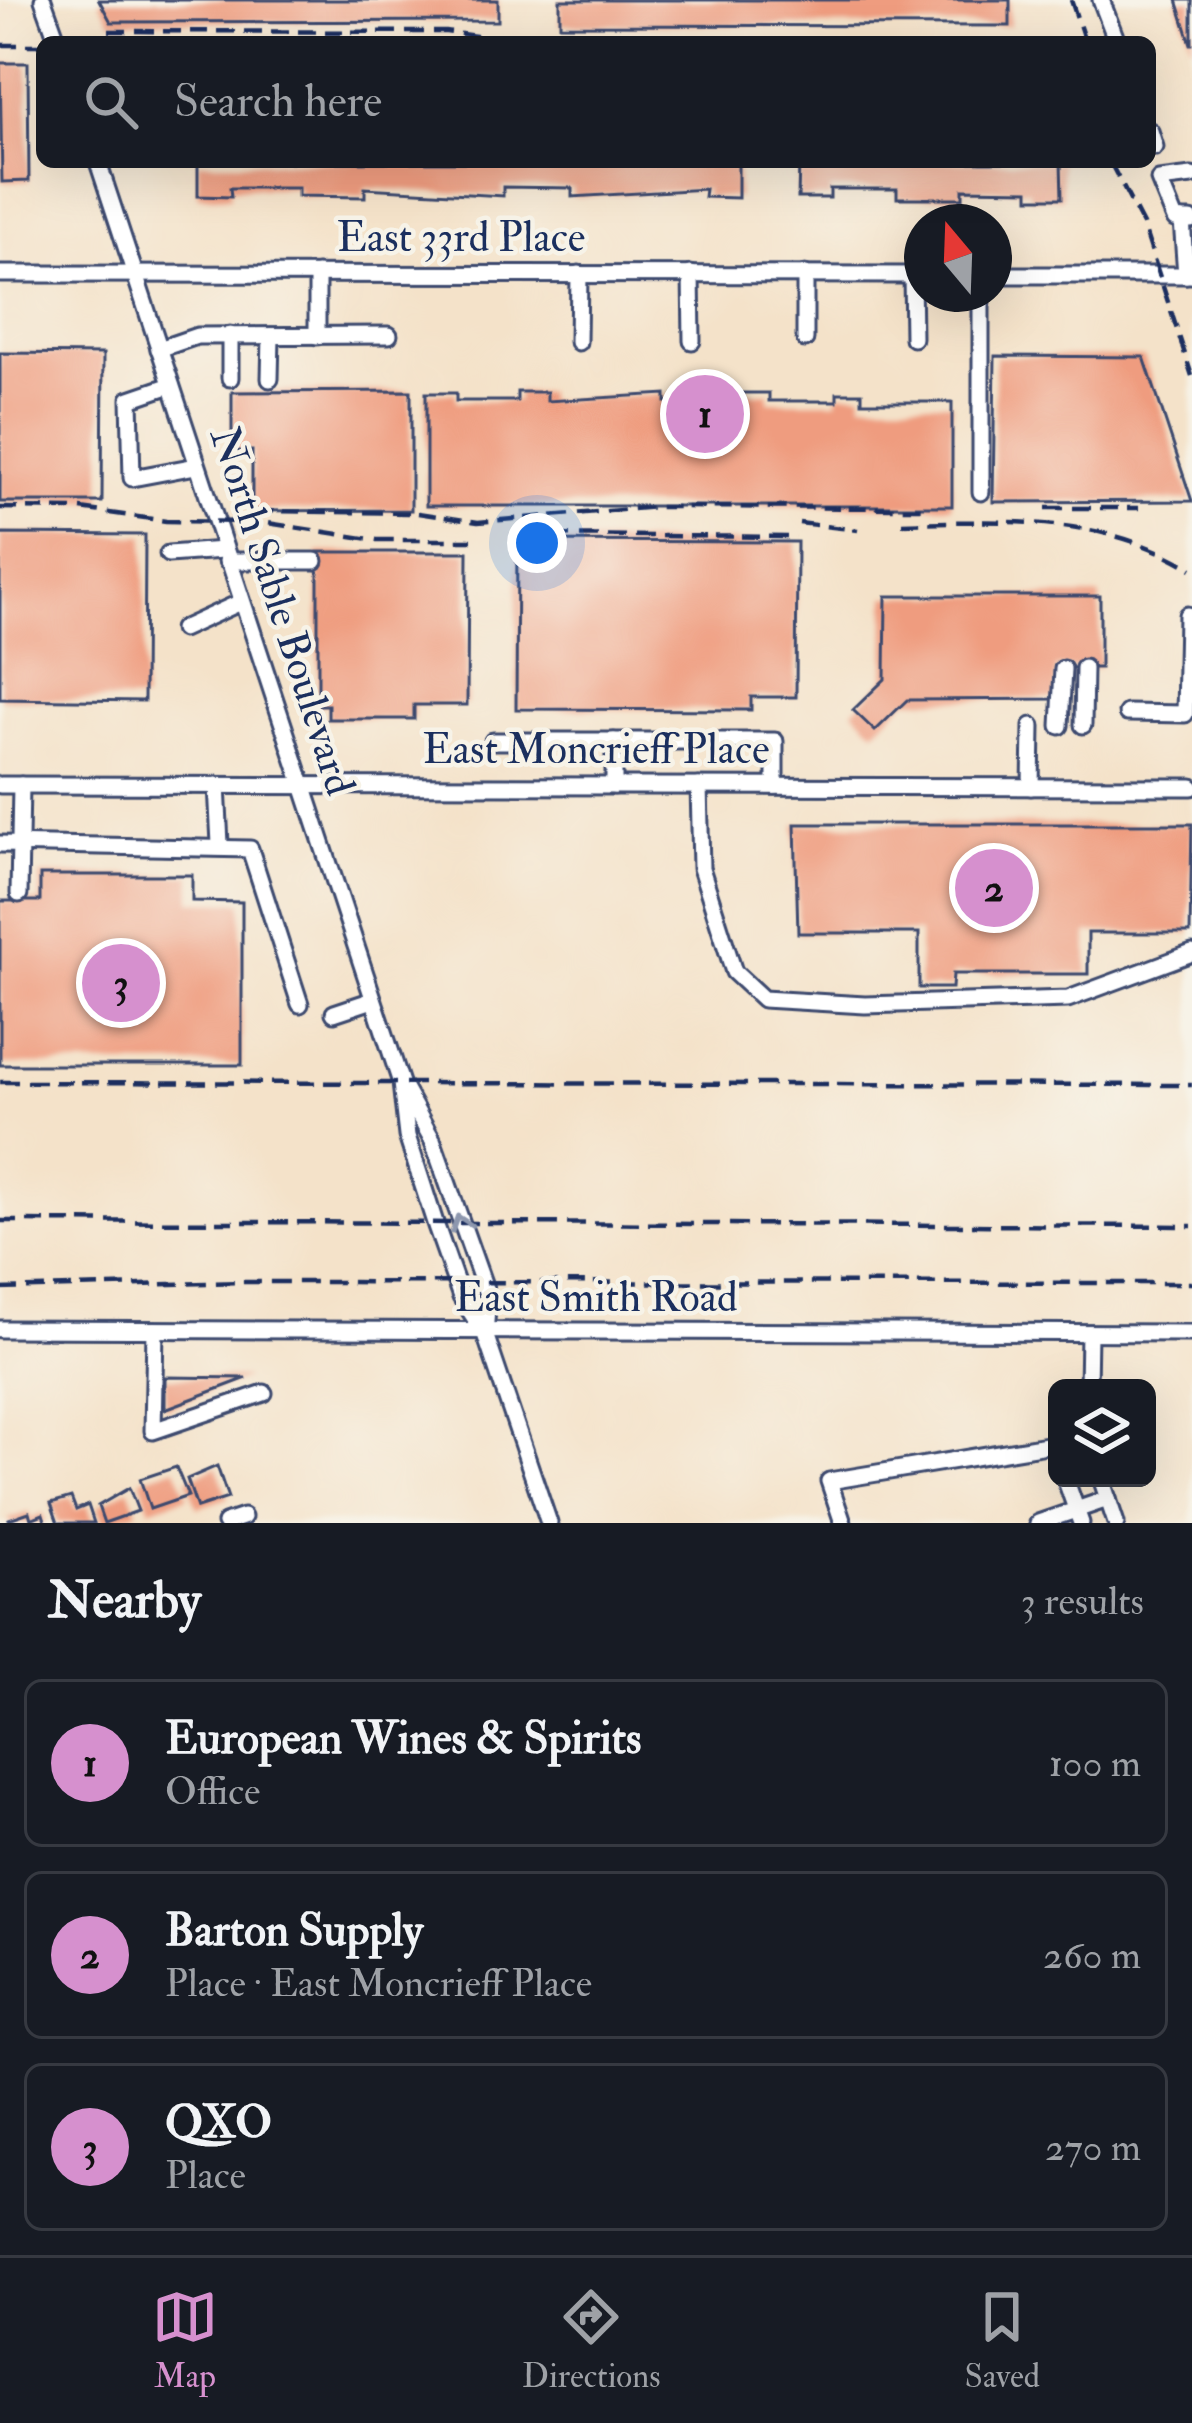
<!DOCTYPE html>
<html lang="en">
<head>
<meta charset="utf-8">
<style>
  :root { --surface:#171b24; --page:#20242c; --text:#f1f3f6; --muted:#9ea1a6; --line:#363941; --accent:#d690ce }
  body { margin:0; font-family:"IM FELL Double Pica",serif; background:var(--page); color:var(--text) }
  .controls { position:absolute; right:36px; bottom:36px; display:grid; overflow:hidden; border-radius:18px; box-shadow:0 12px 48px #0002 }
  .controls button { width:108px; height:108px; display:grid; place-items:center; padding:0; border:0; border-bottom:3px solid var(--line); background:var(--surface); color:var(--text); font:60px sans-serif }
  .compass { position:absolute; left:904px; top:204px; width:108px; height:108px; border-radius:50%; background:var(--surface); box-shadow:0 12px 48px #0002; rotate:341deg }
  .you { position:absolute; left:537px; top:543px; width:42px; height:42px; margin:-30px; border:9px solid #fff; border-radius:50%; background:#1a73e8; box-shadow:0 0 0 18px #1a73e833 }
  .badge { display:grid; place-items:center; width:78px; height:78px; border-radius:50%; background:var(--accent); color:#111; font-size:39px; font-weight:700 }
  .pin { position:absolute; translate:-50% -50%; border:6px solid #fff; box-shadow:0 3px 12px #0006 }
  .list { margin:0; padding:0; list-style:none }
  h2 { display:flex; justify-content:space-between; align-items:center; height:156px; margin:0; padding:0 48px; font-size:51px }
  h2 small { font-size:39px; font-weight:400; color:var(--muted) }
  .list li { display:grid; grid-template-columns:78px 1fr auto; gap:36px; align-items:center; box-sizing:border-box; height:168px; margin:0 24px 24px; padding:0 24px; border:3px solid var(--line); border-radius:18px }
  .list b { display:block; font-size:45px; white-space:nowrap }
  .list p { margin:0; font-size:39px; white-space:nowrap; color:var(--muted) }
  .list em { font-size:39px; font-style:normal; color:var(--muted) }
  .icon { flex:none; width:66px; height:66px; fill:none; stroke:currentColor; stroke-width:2; stroke-linecap:round; stroke-linejoin:round }
  .map { position:relative; flex:none; width:1192px; height:1523px; overflow:hidden }
  .search { position:absolute; background:var(--surface); box-shadow:0 12px 48px #0002; left:36px; right:36px; top:36px; height:132px; display:flex; align-items:center; gap:30px; box-sizing:border-box; padding:0 42px; border-radius:18px; color:var(--muted); font-size:45px }
  .sheet { height:732px; background:var(--surface) }
  nav { display:flex; justify-content:space-around; align-items:center; box-sizing:border-box; height:168px; border-top:3px solid var(--line); background:var(--surface); font-size:33px; color:var(--muted) }
  nav a { display:grid; justify-items:center; gap:6px }
  nav .on { color:var(--accent) }
  .map>svg:first-child { display:block }
  .building { fill:#ef9c7f }
  .lines { fill:none; stroke-linecap:round; stroke-linejoin:round }
  .minor-casing { stroke:#3c4a6e; stroke-width:21 }
  .minor { stroke:#fff; stroke-width:15 }
  .rail { stroke:#1b2f5e; stroke-width:4.5; stroke-dasharray:18 9; stroke-linecap:butt }
  .oneway { stroke:#8d97ae }
  .labels { text-anchor:middle; dominant-baseline:central; stroke-width:9; stroke-linejoin:round; paint-order:stroke }
  .street-label { font-size:42px; fill:#1b2f5e; stroke:#f7f3e8 }
</style>
</head>
<body>
<div class="map">
<svg width="1192" height="1523" viewBox="0 0 1192 1523">
  <rect width="100%" height="100%" fill="#f7f3e8"/>
  <filter id="ink" filterUnits="userSpaceOnUse"><feTurbulence type="fractalNoise" baseFrequency=".00833" numOctaves="2"/><feDisplacementMap in="SourceGraphic" scale="24" xChannelSelector="R" yChannelSelector="G"/><feConvolveMatrix kernelMatrix="1 2 1 2 8 2 1 2 1" color-interpolation-filters="sRGB"/></filter>
  <filter id="wash" filterUnits="userSpaceOnUse"><feTurbulence type="fractalNoise" baseFrequency=".004" numOctaves="4" result="noise"/><feDisplacementMap in="SourceGraphic" scale="48" xChannelSelector="R" yChannelSelector="G"/><feGaussianBlur stdDeviation="2.7" result="paint"/><feColorMatrix in="noise" values="0 0 0 0 0 0 0 0 0 0 0 0 0 0 0 0 0 1.4 0 .05"/><feComposite in="paint" operator="in"/></filter>
  <g filter="url(#wash)">
    <rect width="100%" height="100%" fill="#f4e2c9"/>
    <g id="blocks">
      <g class="building">
        <path d="M 99,0 L 498,0 L 498,21 L 111,22 Z"/>
        <path d="M 560,0 L 1010,0 L 1010,26 L 560,25 Z"/>
        <path d="M 1177,0 L 1192,0 L 1192,44 L 1191,44 Z"/>
        <path d="M 0,63 L 28,63 L 29,181 L 2,182 Z"/>
        <path d="M 198,162 L 738,162 L 738,198 L 704,197 L 705,189 L 572,197 L 572,188 L 503,187 L 503,196 L 365,188 L 365,197 L 298,196 L 298,188 L 230,188 L 231,197 L 198,196 Z"/>
        <path d="M 799,162 L 1061,162 L 1062,198 L 1029,198 L 1029,190 L 963,189 L 963,198 L 897,198 L 897,189 L 830,189 L 830,198 L 798,198 Z"/>
        <path d="M 0,353 L 103,354 L 102,502 L 0,502 Z"/>
        <path d="M 995,356 L 1144,357 L 1192,501 L 993,502 Z"/>
        <path d="M 411,391 L 411,510 L 252,511 L 252,451 L 232,451 L 232,392 Z"/>
        <path d="M 517,392 L 547,392 L 547,401 L 666,394 L 666,402 L 716,402 L 717,393 L 769,393 L 769,401 L 837,401 L 837,393 L 862,393 L 862,402 L 952,402 L 952,506 L 426,506 L 426,393 L 456,393 L 456,401 L 517,401 Z"/>
        <path d="M 0,534 L 145,535 L 144,701 L 0,699 Z"/>
        <path d="M 517,541 L 797,542 L 796,697 L 751,697 L 751,710 L 516,709 Z"/>
        <path d="M 318,552 L 468,552 L 467,705 L 414,705 L 414,719 L 328,719 L 328,705 L 318,705 Z"/>
        <path d="M 886,596 L 1100,596 L 1100,668 L 1056,668 L 1055,699 L 907,700 L 875,731 L 853,710 L 885,679 Z"/>
        <path d="M 795,824 L 1192,824 L 1190,933 L 1088,933 L 1088,974 L 953,974 L 952,988 L 919,988 L 919,933 L 798,933 Z"/>
        <path d="M 40,875 L 192,875 L 192,901 L 242,902 L 242,1065 L 0,1065 L 0,901 L 40,901 Z"/>
        <path d="M 165,1377 L 247,1378 L 165,1409 Z"/>
        <path d="M 217,1466 L 228,1498 L 197,1508 L 187,1479 Z"/>
        <path d="M 176,1467 L 188,1496 L 150,1509 L 140,1479 Z"/>
        <path d="M 129,1488 L 138,1511 L 104,1523 L 98,1506 Z"/>
        <path d="M 71,1497 L 76,1510 L 88,1505 L 94,1523 L 58,1523 L 51,1503 Z"/>
        <path d="M 29,1512 L 31,1519 L 43,1514 L 46,1523 L 10,1523 L 9,1519 Z"/>
      </g>
    </g>
  </g>
  <g filter="url(#ink)">
    <use href="#blocks" fill-opacity="0" stroke="#3c4a6e" stroke-width="3"/>
    <g class="lines">
      <defs>
        <g id="minor">
          <path d="M 43,0 L 58,42"/>
          <path d="M 1101,0 L 1117,42"/>
          <path d="M 1150,131 L 1155,147"/>
          <path d="M 98,162 L 401,1083 L 407,1136 L 436,1226 L 461,1297 L 485,1334 L 549,1523"/>
          <path d="M 1182,220 L 1175,219 L 1159,180 L 1192,176"/>
          <path d="M 0,274 L 922,275"/>
          <path d="M 691,274 L 692,341"/>
          <path d="M 912,275 L 913,338"/>
          <path d="M 994,275 L 1192,275"/>
          <path d="M 1186,275 L 1182,220 L 1191,220"/>
          <path d="M 317,336 L 317,274"/>
          <path d="M 805,339 L 805,274"/>
          <path d="M 578,342 L 579,274"/>
          <path d="M 159,349 L 197,336 L 389,335"/>
          <path d="M 230,378 L 230,335"/>
          <path d="M 270,379 L 271,336"/>
          <path d="M 171,385 L 130,399 L 132,478 L 196,466"/>
          <path d="M 981,492 L 981,294"/>
          <path d="M 168,554 L 223,550"/>
          <path d="M 227,561 L 315,561"/>
          <path d="M 182,629 L 241,602"/>
          <path d="M 1127,713 L 1185,714 L 1187,615"/>
          <path d="M 1083,725 L 1084,668"/>
          <path d="M 1060,726 L 1063,669"/>
          <path d="M 493,741 L 775,741 L 775,786"/>
          <path d="M 0,785 L 1192,787"/>
          <path d="M 217,785 L 220,844"/>
          <path d="M 614,786 L 614,741"/>
          <path d="M 699,786 L 701,868 L 734,972 L 763,999 L 865,1005 L 1068,999 L 1192,953"/>
          <path d="M 1031,787 L 1032,726"/>
          <path d="M 0,844 L 250,849 L 300,1004"/>
          <path d="M 19,894 L 21,785"/>
          <path d="M 334,1013 L 373,1000"/>
          <path d="M 402,1085 L 432,1139 L 488,1297 L 485,1334"/>
          <path d="M 0,1329 L 1192,1333"/>
          <path d="M 155,1330 L 153,1431 L 264,1393"/>
          <path d="M 1088,1388 L 1089,1333"/>
          <path d="M 1065,1478 L 1081,1523"/>
          <path d="M 1101,1478 L 1116,1523"/>
          <path d="M 225,1523 L 243,1517"/>
          <path d="M 843,1523 L 829,1481 L 1053,1444 L 1057,1455"/>
          <path d="M 1038,1523 L 1108,1499"/>
        </g>
      </defs>
      <use href="#minor" class="minor-casing"/>
      <use href="#minor" class="minor"/>
      <g class="rail">
        <path d="M 1071,0 L 1085,42"/>
        <path d="M 109,31 L 446,32 L 521,42"/>
        <path d="M 0,45 L 42,45"/>
        <path d="M 1110,162 L 1143,225 L 1192,376"/>
        <path d="M 0,508 L 81,509 L 166,521 L 261,522 L 377,540 L 472,540"/>
        <path d="M 1046,508 L 1139,508"/>
        <path d="M 256,511 L 418,513 L 478,522 L 658,507 L 923,508"/>
        <path d="M 799,523 L 858,530"/>
        <path d="M 902,523 C 1004,521 1102,514 1192,569"/>
        <path d="M 526,535 L 796,537"/>
        <path d="M 0,1082 L 1192,1085"/>
        <path d="M 0,1221 L 1192,1226"/>
        <path d="M 0,1289 L 244,1282 L 1192,1283"/>
      </g>
    </g>
    <defs><path id="oneway-chevron" d="M-2-3.5L2.5 0L-2 3.5" fill="none" stroke-width="1.6" stroke-linecap="round" stroke-linejoin="round" transform="scale(3)"/></defs>
    <use class="oneway" href="#oneway-chevron" transform="translate(460 1223) rotate(-109)"/>
  </g>
  <g class="labels">
    <g class="street-label">
      <text x="461" y="238">East 33rd Place</text>
      <text transform="translate(282 611) rotate(72)">North Sable Boulevard</text>
      <text x="596" y="750">East Moncrieff Place</text>
      <text x="596" y="1298">East Smith Road</text>
    </g>
  </g>
</svg>
<div class="controls">
<button><svg class="icon" aria-label="layers" viewBox="0 0 24 24"><path d="M12 4l9 5-9 5-9-5zM3 14l9 5 9-5"/></svg></button>
</div>
<svg class="compass" viewBox="-18 -18 36 36"><path d="M0-13l5 13h-10z" fill="#e53935"/><path d="M0 13l5-13h-10z" fill="#9ea1a6"/></svg>
<div class="you"></div>
<div class="pin badge" style="left:705px;top:414px">1</div>
<div class="pin badge" style="left:994px;top:888px">2</div>
<div class="pin badge" style="left:121px;top:983px">3</div>
<div class="search"><svg class="icon" aria-label="search" viewBox="0 0 24 24"><circle cx="10" cy="10" r="6"/><path d="M15 15l6 6"/></svg>Search here</div>
</div>
<section class="sheet">
<h2>Nearby<small>3 results</small></h2>
<ul class="list">
<li><span class="badge">1</span><div><b>European Wines &amp; Spirits</b><p>Office</p></div><em>100 m</em></li>
<li><span class="badge">2</span><div><b>Barton Supply</b><p>Place · East Moncrieff Place</p></div><em>260 m</em></li>
<li><span class="badge">3</span><div><b>QXO</b><p>Place</p></div><em>270 m</em></li>
</ul>
</section>
<nav>
<a class="on"><svg class="icon" aria-label="map" viewBox="0 0 24 24"><path d="M3 6l6-2 6 2 6-2v14l-6 2-6-2-6 2zM9 4v14M15 6v14"/></svg>Map</a>
<a><svg class="icon" aria-label="directions" viewBox="0 0 24 24"><path d="M12 3l9 9-9 9-9-9zM9 14v-3h6M13 9l2 2-2 2"/></svg>Directions</a>
<a><svg class="icon" aria-label="saved" viewBox="0 0 24 24"><path d="M7 4h10v16l-5-4-5 4z"/></svg>Saved</a>
</nav>
</body>
</html>
